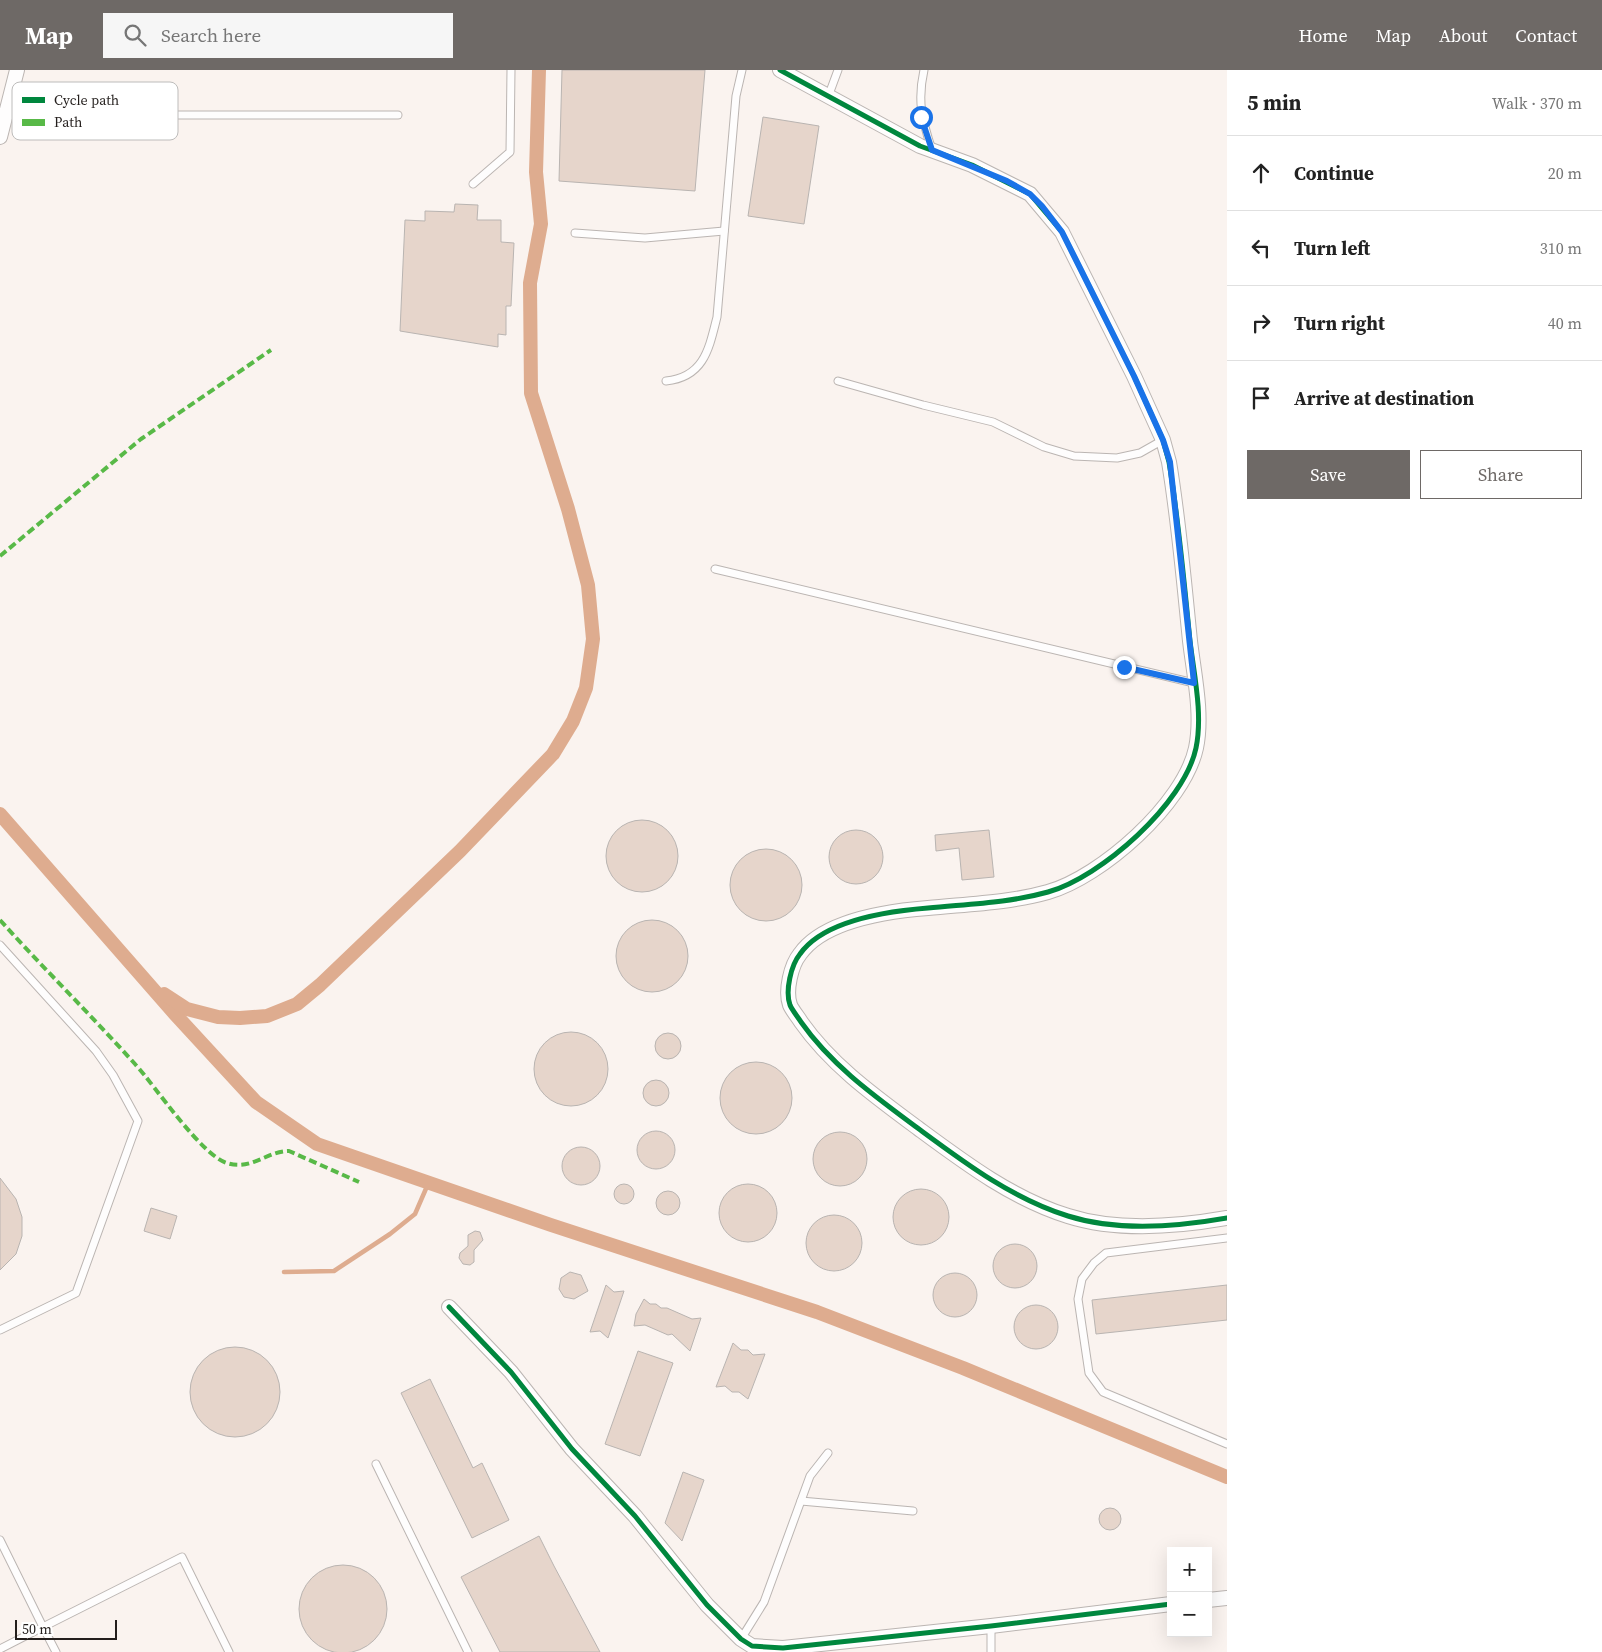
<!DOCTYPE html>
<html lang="en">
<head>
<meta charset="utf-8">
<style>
  :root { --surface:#fff; --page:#f6f6f6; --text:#222; --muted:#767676; --line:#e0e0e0; --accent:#6e6966 }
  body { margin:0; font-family:"Source Serif 4",serif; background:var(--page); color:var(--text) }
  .controls { position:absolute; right:15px; bottom:15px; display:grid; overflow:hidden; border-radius:0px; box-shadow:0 5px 20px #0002 }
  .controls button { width:45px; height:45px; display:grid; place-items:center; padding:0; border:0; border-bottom:1px solid var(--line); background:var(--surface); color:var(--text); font:25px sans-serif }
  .scale { position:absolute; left:15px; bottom:12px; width:102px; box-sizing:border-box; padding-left:5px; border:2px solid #231e1c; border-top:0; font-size:14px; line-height:18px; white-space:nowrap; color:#231e1c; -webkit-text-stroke:4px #fff; paint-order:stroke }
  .stop { position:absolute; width:15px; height:15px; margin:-11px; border:4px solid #1a73e8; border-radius:50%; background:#fff }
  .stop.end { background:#1a73e8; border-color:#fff; box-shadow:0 1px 5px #0008 }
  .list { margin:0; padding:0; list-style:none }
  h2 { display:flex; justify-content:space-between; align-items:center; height:65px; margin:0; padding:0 20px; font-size:21px }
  h2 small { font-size:16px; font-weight:400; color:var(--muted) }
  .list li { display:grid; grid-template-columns:32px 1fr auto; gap:15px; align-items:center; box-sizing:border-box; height:75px; padding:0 20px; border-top:1px solid var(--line) }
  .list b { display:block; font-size:19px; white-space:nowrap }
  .list em { font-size:16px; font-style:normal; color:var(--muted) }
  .actions { display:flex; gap:10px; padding:15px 20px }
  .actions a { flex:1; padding:11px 0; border:1px solid var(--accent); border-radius:0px; text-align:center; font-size:18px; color:var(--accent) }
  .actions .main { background:var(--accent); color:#fff }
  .icon { flex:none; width:28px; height:28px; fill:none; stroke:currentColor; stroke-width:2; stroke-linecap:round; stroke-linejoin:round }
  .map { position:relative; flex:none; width:1227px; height:1582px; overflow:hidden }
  header { display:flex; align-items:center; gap:30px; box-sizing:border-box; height:70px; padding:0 25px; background:var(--accent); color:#fff }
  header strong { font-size:24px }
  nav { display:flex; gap:28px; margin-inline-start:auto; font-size:18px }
  .search { width:350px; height:45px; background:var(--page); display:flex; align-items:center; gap:12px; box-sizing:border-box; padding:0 18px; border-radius:0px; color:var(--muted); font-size:19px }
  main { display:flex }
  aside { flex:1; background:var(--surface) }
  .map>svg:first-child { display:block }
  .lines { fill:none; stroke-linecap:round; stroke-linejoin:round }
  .stream { stroke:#deac8f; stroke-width:4.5 }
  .canal { stroke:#deac8f; stroke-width:14 }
  .building { fill:#e6d5cb; stroke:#b9b4b1 }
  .lane-casing { stroke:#bbb5b2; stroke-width:9 }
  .street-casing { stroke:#bbb5b2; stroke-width:16 }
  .lane { stroke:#fefdfd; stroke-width:7 }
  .street { stroke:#fefdfd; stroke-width:14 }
  .quiet { stroke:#58b947; stroke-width:4; stroke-dasharray:8 4; stroke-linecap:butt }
  .cycleway-casing { stroke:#fff; stroke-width:8 }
  .cycleway { stroke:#00873e; stroke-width:5 }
  .route { stroke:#1a73e8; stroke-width:6 }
  .key { fill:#fff; stroke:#bdbcbb; stroke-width:1 }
  .key-label { font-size:14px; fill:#231e1c }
</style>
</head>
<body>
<header>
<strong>Map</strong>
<div class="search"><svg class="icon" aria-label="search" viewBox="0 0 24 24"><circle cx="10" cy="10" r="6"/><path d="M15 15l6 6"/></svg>Search here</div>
<nav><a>Home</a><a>Map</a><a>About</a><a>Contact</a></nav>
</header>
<main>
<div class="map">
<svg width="1227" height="1582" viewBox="0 0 1227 1582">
  <rect width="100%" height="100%" fill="#faf3ef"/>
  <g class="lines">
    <path class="stream" d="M 284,1202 L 334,1201 L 390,1164 L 415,1144 L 428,1114"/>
    <g class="canal">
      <path d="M 0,744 L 174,943 L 256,1032 L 317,1074 L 551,1155 L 817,1242 L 963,1298 L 1227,1407"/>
      <path d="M 164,924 L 187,939 L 218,947 L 240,948 L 267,946 L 297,934 L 320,915 L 460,781 L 553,684 L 573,651 L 586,618 L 593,569 L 588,515 L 568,439 L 531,323 L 530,213 L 541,154 L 536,102 L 539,0"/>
    </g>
  </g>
  <g class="building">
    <path d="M 562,0 L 705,0 L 695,121 L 559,111 Z"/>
    <path d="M 763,47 L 819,56 L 804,154 L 748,146 Z"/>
    <path d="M 455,134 L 478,135 L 477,150 L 501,150 L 501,172 L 514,173 L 511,236 L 506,236 L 506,265 L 498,264 L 498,277 L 400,261 L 405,150 L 425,151 L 425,141 L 454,142 Z"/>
    <circle cx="642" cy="786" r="36"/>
    <circle cx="856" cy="787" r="27"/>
    <path d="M 989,760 L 994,807 L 962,810 L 959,778 L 936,781 L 935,765 Z"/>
    <circle cx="766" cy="815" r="36"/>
    <circle cx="652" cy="886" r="36"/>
    <circle cx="571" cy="999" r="37"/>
    <circle cx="668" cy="976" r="13"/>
    <circle cx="756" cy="1028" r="36"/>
    <circle cx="656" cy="1023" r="13"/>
    <circle cx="656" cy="1080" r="19"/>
    <circle cx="840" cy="1089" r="27"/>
    <circle cx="581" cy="1096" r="19"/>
    <path d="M 0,1108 L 16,1129 L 22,1147 L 22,1166 L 16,1184 L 0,1200 Z"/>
    <circle cx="748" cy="1143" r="29"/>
    <circle cx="624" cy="1124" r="10"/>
    <circle cx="921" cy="1147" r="28"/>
    <circle cx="668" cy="1133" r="12"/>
    <path d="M 151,1138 L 177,1146 L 170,1169 L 144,1161 Z"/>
    <circle cx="834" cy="1173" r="28"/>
    <path d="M 475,1161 L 480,1162 L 483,1170 L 474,1180 L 474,1192 L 470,1195 L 463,1194 L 459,1188 L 460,1183 L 468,1176 L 468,1165 Z"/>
    <circle cx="1015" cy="1196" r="22"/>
    <path d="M 570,1202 L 581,1205 L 588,1221 L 574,1229 L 564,1227 L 559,1219 L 561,1208 Z"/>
    <circle cx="955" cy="1225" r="22"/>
    <path d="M 606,1215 L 614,1222 L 624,1221 L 608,1268 L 600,1261 L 590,1262 Z"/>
    <path d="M 1227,1215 L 1227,1250 L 1096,1264 L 1092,1230 Z"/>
    <path d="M 644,1229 L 650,1234 L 656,1234 L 661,1238 L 667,1238 L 692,1249 L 701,1248 L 690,1281 L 672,1264 L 668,1265 L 645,1255 L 634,1256 L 636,1244 Z"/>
    <circle cx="1036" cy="1257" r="22"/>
    <path d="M 733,1273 L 741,1280 L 748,1280 L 753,1285 L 765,1284 L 748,1329 L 739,1322 L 732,1322 L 725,1316 L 716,1317 Z"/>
    <circle cx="235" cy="1322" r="45"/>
    <path d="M 638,1281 L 673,1293 L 640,1386 L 605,1374 Z"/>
    <path d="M 430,1309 L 473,1398 L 482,1393 L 509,1450 L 472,1468 L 401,1323 Z"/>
    <path d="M 683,1402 L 704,1410 L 682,1471 L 665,1453 Z"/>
    <circle cx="1110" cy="1449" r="11"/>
    <path d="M 539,1466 L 554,1496 L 600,1582 L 500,1582 L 461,1507 Z"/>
    <circle cx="343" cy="1539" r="44"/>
  </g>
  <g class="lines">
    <defs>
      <g id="lane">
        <path d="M 924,0 C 917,31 922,50 932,80"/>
        <path d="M 828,27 L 838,0"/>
        <path d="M 5,45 L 398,45"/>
        <path d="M 473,114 L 510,82 L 511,0"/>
        <path d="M 575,163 L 645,168 L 724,161"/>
        <path d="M 666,311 C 704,307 709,279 717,247 L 736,26 L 742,0"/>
        <path d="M 838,311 L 923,335 L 993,352 L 1044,377 L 1074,386 L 1117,388 L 1140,383 L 1163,370"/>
        <path d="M 715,499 L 1194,613"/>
        <path d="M 0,875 L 96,981 L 113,1005 L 138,1051 L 76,1223 L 0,1260"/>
        <path d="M 1227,1168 L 1106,1183 L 1094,1193 L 1082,1209 L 1078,1229 L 1089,1303 L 1103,1322 L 1227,1374"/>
        <path d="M 376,1394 L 468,1582"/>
        <path d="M 801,1431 L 913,1441"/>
        <path d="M 0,1470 L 43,1557 L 182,1487 L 229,1582"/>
        <path d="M 741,1569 L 764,1532 L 810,1406 L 828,1383"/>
        <path d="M 0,1579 L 43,1557 L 56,1582"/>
        <path d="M 991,1582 L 991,1556"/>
      </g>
      <g id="street">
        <path d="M 780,0 L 920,76 L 972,95 L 1030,124 L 1062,162 L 1134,306 L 1163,370 L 1169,392 C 1179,452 1184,512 1190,571 C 1194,605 1203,644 1196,678 C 1184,734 1101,807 1048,822 C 1009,833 968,834 928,838 C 890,841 824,850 800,884 C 791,895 785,921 790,935 C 792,940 798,947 801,952 C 832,996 876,1027 919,1059 C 965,1093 1013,1129 1068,1146 C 1118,1162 1176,1157 1227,1148"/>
        <path d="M 0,67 L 17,0"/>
        <path d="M 449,1237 L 511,1302 L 572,1379 L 635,1446 L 707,1535 L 741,1569 L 752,1576 L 783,1578 L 991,1556 L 1171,1534"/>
        <path d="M 1208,1530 L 1227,1528"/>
      </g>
    </defs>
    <use href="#lane" class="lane-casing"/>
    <use href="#street" class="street-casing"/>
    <use href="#lane" class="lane"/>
    <use href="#street" class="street"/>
    <g class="quiet">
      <path d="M 0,486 L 141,369 L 271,280"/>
      <path d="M 0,850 C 44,899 91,945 135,994 C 156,1017 201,1085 227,1093 C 251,1101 267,1081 289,1081 L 359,1112"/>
    </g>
    <defs>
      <g id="cycleway">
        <path d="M 780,0 L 920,76 L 972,95 L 1030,124 L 1062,162 L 1134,306 L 1163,370 L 1169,392 C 1179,452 1184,512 1190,571 C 1194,605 1203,644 1196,678 C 1184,734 1101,807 1048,822 C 1009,833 968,834 928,838 C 890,841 824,850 800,884 C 791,895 785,921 790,935 C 792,940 798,947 801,952 C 832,996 876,1027 919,1059 C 965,1093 1013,1129 1068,1146 C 1118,1162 1176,1157 1227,1148"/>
        <path d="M 449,1237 L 511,1302 L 572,1379 L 635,1446 L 707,1535 L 741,1569 L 752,1576 L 783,1578 L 991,1556 L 1171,1534"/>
      </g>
    </defs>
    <use href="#cycleway" class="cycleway-casing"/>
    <use href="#cycleway" class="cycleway"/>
  </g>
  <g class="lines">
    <path class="route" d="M 921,47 L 932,80 L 1007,111 L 1030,124 L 1042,136 L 1062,162 L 1134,306 L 1163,370 L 1170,392 L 1194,613 L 1124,597"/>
  </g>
  <rect x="12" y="12" width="166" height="58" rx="8" class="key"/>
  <rect x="22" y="27" width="23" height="6" fill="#00873e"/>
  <rect x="22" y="49" width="23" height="7" fill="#58b947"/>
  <g class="key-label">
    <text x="54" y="35">Cycle path</text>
    <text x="54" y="57">Path</text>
  </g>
</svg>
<div class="controls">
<button>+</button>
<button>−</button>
</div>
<div class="scale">50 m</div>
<div class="stop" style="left:921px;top:47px"></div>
<div class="stop end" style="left:1124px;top:597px"></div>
</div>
<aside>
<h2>5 min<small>Walk · 370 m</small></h2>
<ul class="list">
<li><svg class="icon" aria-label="ahead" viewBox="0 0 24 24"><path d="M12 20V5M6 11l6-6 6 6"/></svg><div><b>Continue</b></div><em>20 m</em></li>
<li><svg class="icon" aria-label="left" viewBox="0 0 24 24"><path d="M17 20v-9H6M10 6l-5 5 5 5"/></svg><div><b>Turn left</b></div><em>310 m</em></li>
<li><svg class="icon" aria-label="right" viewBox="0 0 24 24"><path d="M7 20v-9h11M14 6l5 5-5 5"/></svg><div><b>Turn right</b></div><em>40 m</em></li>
<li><svg class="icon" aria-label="arrive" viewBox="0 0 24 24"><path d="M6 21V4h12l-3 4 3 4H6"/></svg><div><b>Arrive at destination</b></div></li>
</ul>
<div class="actions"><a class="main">Save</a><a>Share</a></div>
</aside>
</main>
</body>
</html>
